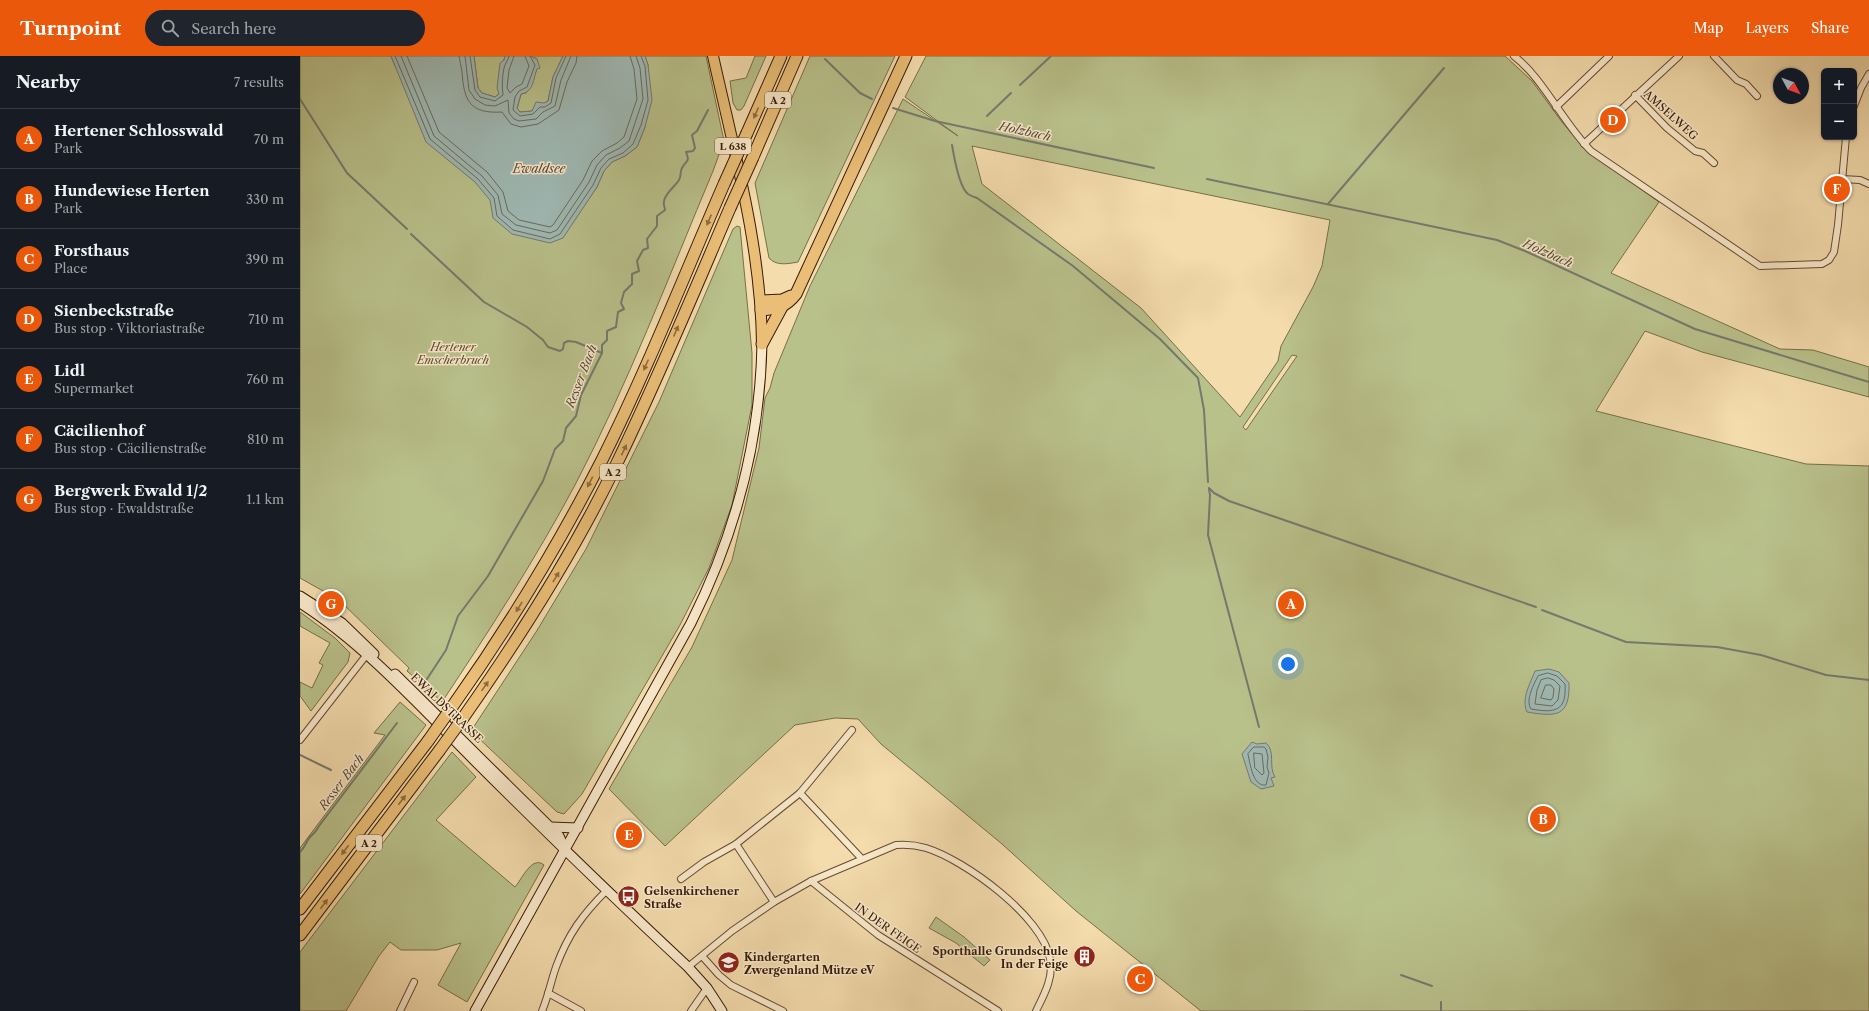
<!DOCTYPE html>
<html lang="en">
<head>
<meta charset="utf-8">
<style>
  :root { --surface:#171b24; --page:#20242c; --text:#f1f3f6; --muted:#9ea1a6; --line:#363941; --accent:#ea580c }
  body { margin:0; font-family:"Libre Caslon Text",serif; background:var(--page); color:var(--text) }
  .controls { position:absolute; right:12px; top:12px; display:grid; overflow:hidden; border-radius:6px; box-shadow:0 1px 3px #0004 }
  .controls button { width:36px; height:36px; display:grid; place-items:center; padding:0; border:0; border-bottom:1px solid var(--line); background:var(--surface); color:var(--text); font:20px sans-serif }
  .compass { position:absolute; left:1473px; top:12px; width:36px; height:36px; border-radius:50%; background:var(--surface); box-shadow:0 1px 3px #0004; rotate:131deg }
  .you { position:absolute; left:988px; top:608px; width:14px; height:14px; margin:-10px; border:3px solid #fff; border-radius:50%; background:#1a73e8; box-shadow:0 0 0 6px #1a73e833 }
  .badge { display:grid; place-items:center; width:26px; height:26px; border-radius:50%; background:var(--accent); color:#fff; font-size:13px; font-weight:700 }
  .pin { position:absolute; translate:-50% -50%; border:2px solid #fff; box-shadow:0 1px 4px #0006 }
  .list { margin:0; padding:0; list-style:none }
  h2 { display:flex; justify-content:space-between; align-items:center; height:52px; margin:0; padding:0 16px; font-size:17px }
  h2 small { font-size:13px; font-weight:400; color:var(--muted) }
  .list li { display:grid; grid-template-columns:26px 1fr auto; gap:12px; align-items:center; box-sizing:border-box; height:60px; padding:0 16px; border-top:1px solid var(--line) }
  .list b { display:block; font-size:15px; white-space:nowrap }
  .list p { margin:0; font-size:13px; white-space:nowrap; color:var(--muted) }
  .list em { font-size:13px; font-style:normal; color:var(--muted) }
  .icon { flex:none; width:22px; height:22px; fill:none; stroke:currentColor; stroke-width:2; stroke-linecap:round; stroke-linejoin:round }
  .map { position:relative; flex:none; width:1569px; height:955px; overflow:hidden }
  header { display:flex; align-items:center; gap:24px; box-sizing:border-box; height:56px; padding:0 20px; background:var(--accent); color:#fff }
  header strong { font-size:19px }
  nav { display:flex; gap:22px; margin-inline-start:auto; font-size:14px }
  .search { width:280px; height:36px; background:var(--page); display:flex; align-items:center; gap:10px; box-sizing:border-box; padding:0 14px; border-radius:22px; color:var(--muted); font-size:15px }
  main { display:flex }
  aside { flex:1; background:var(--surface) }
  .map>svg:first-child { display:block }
  .green { fill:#b9c18b; stroke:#786e48; fill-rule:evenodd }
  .water { fill:#9fb9b4; stroke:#757a6e }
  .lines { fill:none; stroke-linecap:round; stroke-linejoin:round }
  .shore { stroke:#6b6a5d; stroke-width:1 }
  .stream { stroke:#757a6e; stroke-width:2 }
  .street-casing { stroke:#664b30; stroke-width:8 }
  .secondary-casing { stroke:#371b06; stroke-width:11 }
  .primary-casing { stroke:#371b06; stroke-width:12 }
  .highway-casing { stroke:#371b06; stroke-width:13 }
  .street { stroke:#f8e8ca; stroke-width:6 }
  .secondary { stroke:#f8e8ca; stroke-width:9 }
  .primary { stroke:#eabe76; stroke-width:10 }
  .highway { stroke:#eabe76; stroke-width:11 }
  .highway-bridge-casing { stroke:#371b06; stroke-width:13; stroke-linecap:butt }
  .highway-bridge { stroke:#eabe76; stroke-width:11 }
  .oneway { fill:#906c3e }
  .labels { text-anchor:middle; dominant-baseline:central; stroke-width:3; stroke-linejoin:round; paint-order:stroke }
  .shield { fill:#f8e8ca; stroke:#715841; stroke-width:1 }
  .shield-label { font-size:10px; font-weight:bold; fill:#371b06 }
  .street-label { font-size:11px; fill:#371b06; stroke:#f8e8ca }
  .park-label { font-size:11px; font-style:italic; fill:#5e4d2e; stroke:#f8e8ca }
  .poi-label { font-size:11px; font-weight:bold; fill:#371b06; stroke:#f8e8ca; text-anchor:start }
  .water-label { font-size:12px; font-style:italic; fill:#564a3a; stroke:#f8e8ca }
</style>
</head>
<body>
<header>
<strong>Turnpoint</strong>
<div class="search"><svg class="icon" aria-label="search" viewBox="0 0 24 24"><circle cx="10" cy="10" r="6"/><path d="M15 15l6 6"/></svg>Search here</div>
<nav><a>Map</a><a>Layers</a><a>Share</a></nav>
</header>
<main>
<aside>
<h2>Nearby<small>7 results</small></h2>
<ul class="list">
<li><span class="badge">A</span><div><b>Hertener Schlosswald</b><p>Park</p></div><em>70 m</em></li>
<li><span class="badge">B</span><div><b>Hundewiese Herten</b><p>Park</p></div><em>330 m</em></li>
<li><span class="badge">C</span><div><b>Forsthaus</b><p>Place</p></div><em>390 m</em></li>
<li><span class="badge">D</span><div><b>Sienbeckstraße</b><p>Bus stop · Viktoriastraße</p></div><em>710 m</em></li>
<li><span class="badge">E</span><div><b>Lidl</b><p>Supermarket</p></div><em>760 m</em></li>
<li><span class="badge">F</span><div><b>Cäcilienhof</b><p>Bus stop · Cäcilienstraße</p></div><em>810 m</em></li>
<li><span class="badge">G</span><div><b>Bergwerk Ewald 1/2</b><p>Bus stop · Ewaldstraße</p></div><em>1.1 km</em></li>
</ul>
</aside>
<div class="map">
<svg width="1569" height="955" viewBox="0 0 1569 955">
  <rect width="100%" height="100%" fill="#f4dcad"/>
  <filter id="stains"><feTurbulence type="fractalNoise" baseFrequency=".005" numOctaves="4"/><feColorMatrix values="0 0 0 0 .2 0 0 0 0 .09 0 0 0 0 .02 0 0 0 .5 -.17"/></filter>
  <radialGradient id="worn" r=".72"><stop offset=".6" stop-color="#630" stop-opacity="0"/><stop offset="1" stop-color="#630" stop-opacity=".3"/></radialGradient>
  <g class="green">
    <path d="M 0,0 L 91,0 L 95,10 L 266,176 L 297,131 L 304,115 L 312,106 L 325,100 L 337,91 L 345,71 L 348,9 L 345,0 L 406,0 L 424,85 L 413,115 C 369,220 328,328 275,429 C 235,504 189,575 142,646 L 107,615 L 109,612 L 39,544 L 0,522 Z"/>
    <path d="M 174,0 L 205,0 C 202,13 195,25 199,38 L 195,41 L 182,37 L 178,32 Z"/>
    <path d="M 230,0 L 263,0 L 253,21 L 248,45 L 232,55 L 220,56 L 217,53 L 221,38 L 226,37 L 237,13 L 237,3 Z"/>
    <path d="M 455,0 L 466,0 L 444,50 L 441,54 L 437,54 L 433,47 L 430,25 L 446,22 Z"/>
    <path d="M 510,0 L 595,0 L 498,206 C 487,208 476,210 469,202 L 455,127 Z"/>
    <path d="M 626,0 L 1205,0 L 1232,25 L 1262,66 L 1285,93 L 1359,146 L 1311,217 L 1480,293 L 1513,294 L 1569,311 L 1569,341 L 1402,296 L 1345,275 L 1296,355 L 1506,408 L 1569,410 L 1569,955 L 901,955 L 776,855 L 702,788 L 581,688 L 558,663 L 535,662 L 495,669 L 365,790 L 309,733 L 392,591 L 432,504 L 459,392 L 465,342 L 470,332 L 474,317 L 510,230 L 603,43 L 658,80 L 605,41 ZM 672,90 L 1030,164 L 1022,210 L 1013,231 L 981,290 L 978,305 L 940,361 L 841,252 L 682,128 ZM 992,299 L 997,300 L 946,374 L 943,371 Z"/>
    <path d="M 437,170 L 440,171 L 452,297 L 452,349 L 432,449 L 409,512 L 380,569 L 282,738 L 264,758 L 257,756 L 171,675 L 236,576 L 286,493 L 359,346 L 433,173 Z"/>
    <path d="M 0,556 L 35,582 L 50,597 L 48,606 L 11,655 L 0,640 L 0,626 L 12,632 L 23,609 L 19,607 L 30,587 L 0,570 Z"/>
    <path d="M 100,646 L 126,669 L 0,838 L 0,792 L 85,679 L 74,677 Z"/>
    <path d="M 152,696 L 176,721 L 136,764 L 215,831 C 222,823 232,799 244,809 L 167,946 L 138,929 L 161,887 L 137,894 L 101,894 L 90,886 L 79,900 L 46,955 L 0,955 L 0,896 Z"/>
    <path d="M 636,861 L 664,881 L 690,904 L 684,910 L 656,887 L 629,872 Z"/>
  </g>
  <g class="water">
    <path d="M 91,0 L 174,0 L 178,32 L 182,37 L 195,41 L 199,38 L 197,32 L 200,7 L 204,4 L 205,0 L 230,0 L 237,3 L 240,12 L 237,13 C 233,23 234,36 221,38 L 217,52 L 220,56 L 232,55 L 236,46 L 244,47 L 248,45 L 253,21 L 263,0 L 345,0 L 348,9 L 352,44 L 345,71 L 337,91 L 325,100 L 312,106 L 304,115 L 297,131 L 263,182 L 250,187 L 212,178 L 193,162 L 190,144 L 175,126 L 126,86 Z"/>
    <path d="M 1249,613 L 1259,616 L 1269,627 C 1270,661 1256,661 1227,656 C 1221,643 1230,628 1235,615 Z"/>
    <path d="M 952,686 L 957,688 L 966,687 C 976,696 968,710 975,721 L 971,722 L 974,730 L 961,733 L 951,726 L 942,698 Z"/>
  </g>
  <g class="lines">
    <g class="shore">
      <path d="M 95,0 L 130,83 L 178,123 L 194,142 L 197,160 L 213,174 L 250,183 L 260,178 L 293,129 L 301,112 L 309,103 L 323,97 L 333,88 L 341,69 L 348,44 L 345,10 L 341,0"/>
      <path d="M 101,0 L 134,80 L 182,120 L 198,139 L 202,158 L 216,169 L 250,177 L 257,174 L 289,126 L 297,109 L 306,99 L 320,92 L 329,85 L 343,43 L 340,12 L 336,0"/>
      <path d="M 107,0 L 139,76 L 187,116 L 203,136 L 208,155 L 219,164 L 250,171 L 253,169 L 283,124 L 292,105 L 302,95 L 317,87 L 324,81 L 337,43 L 334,13 L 330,0"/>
      <path d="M 159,0 C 160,5 161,10 162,16 C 164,44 169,58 202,56 L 211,68 L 221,71 L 238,68 L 259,54 L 267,26 L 276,7 L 277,0"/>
      <path d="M 165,0 L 169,34 L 175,43 L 185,49 L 195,50 L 208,44 L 209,57 L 214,63 L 219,65 L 236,63 L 243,56 L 255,50 L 261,24 L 271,0"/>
      <path d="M 170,0 L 175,34 L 180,41 L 195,45 L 203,39 C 202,31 202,21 204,12 C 205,7 208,5 209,0"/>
      <path d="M 214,0 L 209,14 L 207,32 L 210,37 L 216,31 L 222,28 L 229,10 L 225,0"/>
      <path d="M 230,0 L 235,9 L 227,31 L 219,35 L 215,41 L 213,54 L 220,60 L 233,58 L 240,51 L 245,51 L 251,47 L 256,22 L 266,0"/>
      <path d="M 1248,617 L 1257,620 L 1265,628 C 1267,656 1254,657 1231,653 C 1225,644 1234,628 1238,620 Z"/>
      <path d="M 1248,622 L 1254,624 L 1260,630 L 1258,644 L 1252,650 L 1235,648 L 1237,634 L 1241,624 Z"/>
      <path d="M 1246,629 L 1251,629 L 1254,633 L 1253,641 L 1251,644 L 1241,642 Z"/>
      <path d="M 954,691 L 964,691 L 966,693 L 968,701 L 967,711 L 969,717 L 966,729 C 953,731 950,708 948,698 Z"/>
      <path d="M 954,697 L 962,698 L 964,717 L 962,719 L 955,712 Z"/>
    </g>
    <g class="stream">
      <path d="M 525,3 L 560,37 L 572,43"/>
      <path d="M 720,29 L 751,0"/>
      <path d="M 0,43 L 47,117 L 107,173"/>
      <path d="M 593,52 L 635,65 L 854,112"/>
      <path d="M 687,60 L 711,37"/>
      <path d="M 652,89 C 654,101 659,131 668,138 C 671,140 674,141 677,142 L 773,210 L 860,283 L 898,322 L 904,354 L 908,426"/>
      <path d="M 907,123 L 1197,184 L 1225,195 L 1395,273 L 1569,326"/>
      <path d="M 1028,148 L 1144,12"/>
      <path d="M 111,178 L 184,246 L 227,271 L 243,284 L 248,291 L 260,295 L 263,293 L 264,287 L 268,285 L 276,286 L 302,297"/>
      <path d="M 909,432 L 914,437 L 929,445 L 1236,551"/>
      <path d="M 909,433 L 910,439 L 908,479 L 959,671"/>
      <path d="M 1242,554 L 1326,586 L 1417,591 L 1461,599 L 1526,619 L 1569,624"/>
      <path d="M 125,626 L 146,594 L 158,560 L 188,520 L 243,425 L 255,393 L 263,385 L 266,372 L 276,360 L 281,339 L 302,297 L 302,289 L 307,284 L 307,275 L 316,271 L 318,256 L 324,253 L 321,247 L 324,236 L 332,228 L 332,218 L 339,215 L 337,205 L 343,194 L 348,192 L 347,183 L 357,170 L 357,160 L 365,154 C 365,151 363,149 364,145 C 366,136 374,132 379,124 C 381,121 380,116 382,112 C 387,103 390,107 386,96 L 393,95 L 395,92 L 392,79 L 397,75 L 408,54"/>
      <path d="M 0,699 L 31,714"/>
      <path d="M 0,796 C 6,790 6,785 10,781 C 14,777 16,776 19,770 L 97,667"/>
      <path d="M 1101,919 L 1132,930"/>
      <path d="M 1141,946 L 1141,955"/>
    </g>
    <defs>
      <g id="street">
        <path d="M 1214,0 C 1243,22 1263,67 1291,95 L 1460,210 L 1522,208 L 1529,204 L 1534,196 L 1538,169 L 1546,81"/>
        <path d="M 1414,0 L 1437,24 L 1446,28 L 1457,40"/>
        <path d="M 1335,39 L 1367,72 L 1395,95 L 1403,97 L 1414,107"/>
        <path d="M 1554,50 L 1561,32 L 1569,18"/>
        <path d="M 1256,51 L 1309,0"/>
        <path d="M 1284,88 L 1379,0"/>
        <path d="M 1542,123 L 1560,124 L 1569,128"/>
        <path d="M 0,684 L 68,597"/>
        <path d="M 500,737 L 562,803"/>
        <path d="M 436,788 L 474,846"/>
        <path d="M 381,823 L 404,806 L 436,788 L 500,737 L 552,674"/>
        <path d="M 511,825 L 578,879 L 698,955"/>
        <path d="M 402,900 L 419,919 L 431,929 L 483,955"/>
        <path d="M 388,911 L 432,875 L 474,846 L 511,825 L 596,789 C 607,788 616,789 626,792 C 665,804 743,861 750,903 C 754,921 744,939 736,955"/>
        <path d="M 248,937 L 281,955"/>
        <path d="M 100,955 L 114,926"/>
        <path d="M 242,955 C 248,941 251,925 256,911 C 268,878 283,858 307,834"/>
        <path d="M 391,955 L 407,932"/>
      </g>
      <g id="secondary">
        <path d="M 0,540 L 42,567 L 74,598"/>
        <path d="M 0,547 C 63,587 120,650 173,703 C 243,773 315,843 388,911 L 407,932 L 422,955"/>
        <path d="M 95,618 L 259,780 L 264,791"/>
        <path d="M 250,771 L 278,772"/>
        <path d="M 175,955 L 391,567 C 435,479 460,386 462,288"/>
      </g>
      <path id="primary" d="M 413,0 C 434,95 461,190 462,288"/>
      <g id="highway">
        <path d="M 447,77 L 481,0"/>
        <path d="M 453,101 L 497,0"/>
        <path d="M 461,245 L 482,244 L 491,240"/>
        <path d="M 461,254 C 477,253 486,251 496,238 L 606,0"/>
        <path d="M 462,288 L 482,251"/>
        <path d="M 152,651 C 208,572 258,490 302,404 C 347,314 384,220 424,128"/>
        <path d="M 163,662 C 220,581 273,498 316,409 C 357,325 393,238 430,152"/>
        <path d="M 0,853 L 128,685"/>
        <path d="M 0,879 L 139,695"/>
      </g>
    </defs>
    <use href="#street" class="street-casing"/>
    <use href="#secondary" class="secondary-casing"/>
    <use href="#primary" class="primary-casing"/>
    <use href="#highway" class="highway-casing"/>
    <use href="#street" class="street"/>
    <use href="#secondary" class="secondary"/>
    <use href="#primary" class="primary"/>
    <use href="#highway" class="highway"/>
    <defs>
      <g id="highway-bridge">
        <path d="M 424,128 L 447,77"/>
        <path d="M 430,152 L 453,101"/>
        <path d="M 128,685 L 152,651"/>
        <path d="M 139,695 L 163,662"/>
      </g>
    </defs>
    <use href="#highway-bridge" class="highway-bridge-casing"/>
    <use href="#highway-bridge" class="highway-bridge"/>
  </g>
  <defs><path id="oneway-solid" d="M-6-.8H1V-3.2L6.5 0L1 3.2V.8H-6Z"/></defs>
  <g class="oneway">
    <use href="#oneway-solid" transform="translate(456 57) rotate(114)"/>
    <use href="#oneway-solid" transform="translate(409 164) rotate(113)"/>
    <use href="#oneway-solid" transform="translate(376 275) rotate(-67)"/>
    <use href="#oneway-solid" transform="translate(346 309) rotate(114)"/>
    <use href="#oneway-solid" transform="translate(324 394) rotate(-65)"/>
    <use href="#oneway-solid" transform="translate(290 426) rotate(117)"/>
    <use href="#oneway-solid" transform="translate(256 521) rotate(-59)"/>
    <use href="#oneway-solid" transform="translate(219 551) rotate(122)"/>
    <use href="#oneway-solid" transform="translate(185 630) rotate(-55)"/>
    <use href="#oneway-solid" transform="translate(102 744) rotate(-53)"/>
    <use href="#oneway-solid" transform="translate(45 794) rotate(127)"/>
    <use href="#oneway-solid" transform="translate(24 848) rotate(-53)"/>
  </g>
  <defs>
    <symbol id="bus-disc" viewBox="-11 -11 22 22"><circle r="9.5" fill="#8f2418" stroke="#f8e8ca"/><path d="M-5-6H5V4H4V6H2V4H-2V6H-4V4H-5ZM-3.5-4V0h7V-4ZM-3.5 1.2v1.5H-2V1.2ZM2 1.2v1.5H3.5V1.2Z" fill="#fff"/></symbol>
    <symbol id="building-disc" viewBox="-11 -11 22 22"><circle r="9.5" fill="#8f2418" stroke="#f8e8ca"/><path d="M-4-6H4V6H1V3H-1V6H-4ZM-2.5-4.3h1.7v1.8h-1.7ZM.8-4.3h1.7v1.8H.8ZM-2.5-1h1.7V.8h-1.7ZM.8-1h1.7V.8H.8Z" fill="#fff"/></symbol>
    <symbol id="school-disc" viewBox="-11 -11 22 22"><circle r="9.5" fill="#8f2418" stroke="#f8e8ca"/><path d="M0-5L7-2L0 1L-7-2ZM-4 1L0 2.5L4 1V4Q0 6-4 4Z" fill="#fff"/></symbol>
  </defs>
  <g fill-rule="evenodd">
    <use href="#bus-disc" x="316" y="828" width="25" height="25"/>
    <use href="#building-disc" x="772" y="888" width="25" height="25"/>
    <use href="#school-disc" x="416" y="894" width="25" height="25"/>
  </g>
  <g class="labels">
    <g class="shield">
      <rect x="465" y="36" width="26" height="16" rx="3"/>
      <rect x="415" y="82" width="36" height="16" rx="3"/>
      <rect x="300" y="408" width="26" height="16" rx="3"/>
      <rect x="56" y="779" width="26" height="16" rx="3"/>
    </g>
    <g class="shield-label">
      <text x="478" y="44">A 2</text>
      <text x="433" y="90">L 638</text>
      <text x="313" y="416">A 2</text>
      <text x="69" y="787">A 2</text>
    </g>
    <g class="street-label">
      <text transform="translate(1371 59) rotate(42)">AMSELWEG</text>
      <text transform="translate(147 652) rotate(44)">EWALDSTRASSE</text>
      <text transform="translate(588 872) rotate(35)">IN DER FEIGE</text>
    </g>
    <g class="park-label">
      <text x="153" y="291">Hertener<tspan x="153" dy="13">Emscherbruch</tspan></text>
    </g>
    <g class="poi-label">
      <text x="344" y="835">Gelsenkirchener<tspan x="344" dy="13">Straße</tspan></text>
      <text x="768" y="895" text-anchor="end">Sporthalle Grundschule<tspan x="768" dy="13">In der Feige</tspan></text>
      <text x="444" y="901">Kindergarten<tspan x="444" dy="13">Zwergenland Mütze eV</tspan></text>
    </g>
    <g class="water-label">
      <text transform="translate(725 75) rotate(12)">Holzbach</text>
      <text x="239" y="112">Ewaldsee</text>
      <text transform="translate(1248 197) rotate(24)">Holzbach</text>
      <text transform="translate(281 320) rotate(-69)">Resser Bach</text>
      <text transform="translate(41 726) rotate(-53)">Resser Bach</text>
    </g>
  </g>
  <rect width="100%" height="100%" filter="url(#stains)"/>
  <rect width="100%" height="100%" fill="url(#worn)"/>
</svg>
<div class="controls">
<button>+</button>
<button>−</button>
</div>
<svg class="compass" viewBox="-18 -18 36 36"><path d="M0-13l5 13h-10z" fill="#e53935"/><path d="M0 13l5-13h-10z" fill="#9ea1a6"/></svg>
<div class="you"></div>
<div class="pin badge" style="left:991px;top:548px">A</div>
<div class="pin badge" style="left:1243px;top:763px">B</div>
<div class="pin badge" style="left:840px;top:923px">C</div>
<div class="pin badge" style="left:1313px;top:64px">D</div>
<div class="pin badge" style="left:329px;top:779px">E</div>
<div class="pin badge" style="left:1537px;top:133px">F</div>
<div class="pin badge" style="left:31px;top:548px">G</div>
</div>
</main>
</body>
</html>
